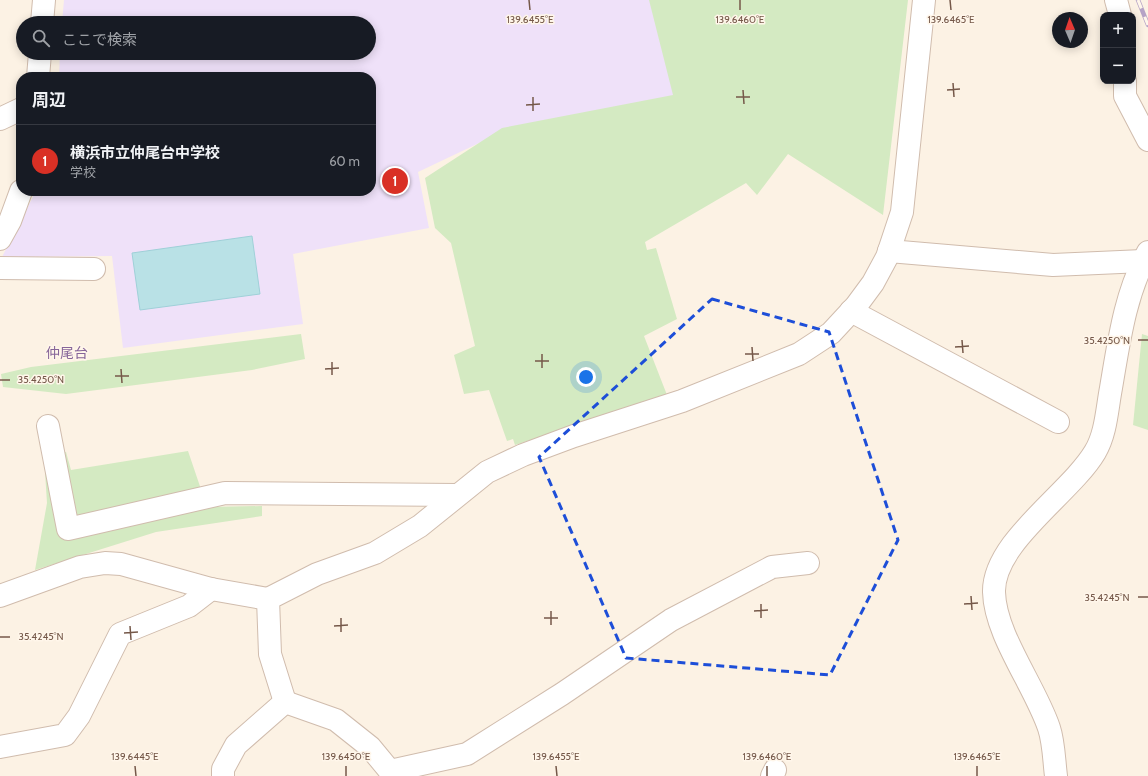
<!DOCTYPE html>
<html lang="ja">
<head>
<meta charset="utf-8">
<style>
  :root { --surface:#171b24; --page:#242831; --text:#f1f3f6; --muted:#9ea1a6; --line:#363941; --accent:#d93025 }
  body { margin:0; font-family:Cabin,"Noto Sans JP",sans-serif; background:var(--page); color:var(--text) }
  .controls { position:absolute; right:12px; top:12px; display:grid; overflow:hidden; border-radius:8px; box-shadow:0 2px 10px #0003 }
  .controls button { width:36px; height:36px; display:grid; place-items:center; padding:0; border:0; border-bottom:1px solid var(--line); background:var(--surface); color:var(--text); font:20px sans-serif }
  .compass { position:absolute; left:1052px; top:12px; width:36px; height:36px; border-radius:50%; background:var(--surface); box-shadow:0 2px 10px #0003; rotate:358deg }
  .you { position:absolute; left:586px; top:377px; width:14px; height:14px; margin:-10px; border:3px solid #fff; border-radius:50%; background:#1a73e8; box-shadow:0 0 0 6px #1a73e833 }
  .badge { display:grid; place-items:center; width:26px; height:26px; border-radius:50%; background:var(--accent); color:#fff; font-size:13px; font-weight:700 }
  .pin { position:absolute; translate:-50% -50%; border:2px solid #fff; box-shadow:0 1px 4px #0006 }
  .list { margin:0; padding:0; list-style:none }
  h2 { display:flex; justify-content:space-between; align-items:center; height:52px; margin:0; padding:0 16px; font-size:17px }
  h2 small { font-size:13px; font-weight:400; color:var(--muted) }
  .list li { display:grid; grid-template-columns:26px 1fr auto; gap:12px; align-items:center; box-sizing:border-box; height:72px; padding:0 16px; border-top:1px solid var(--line) }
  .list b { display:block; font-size:15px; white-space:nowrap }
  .list p { margin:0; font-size:13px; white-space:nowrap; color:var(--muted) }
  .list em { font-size:13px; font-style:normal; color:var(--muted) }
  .icon { flex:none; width:22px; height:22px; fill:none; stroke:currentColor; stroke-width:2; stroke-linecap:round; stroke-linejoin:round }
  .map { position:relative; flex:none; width:1148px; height:776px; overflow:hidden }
  .search { position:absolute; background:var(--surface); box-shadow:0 2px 10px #0003; left:16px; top:16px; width:360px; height:44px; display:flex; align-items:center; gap:10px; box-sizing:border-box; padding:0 14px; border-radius:22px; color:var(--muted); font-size:15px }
  .panel { position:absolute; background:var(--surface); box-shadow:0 2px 10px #0003; left:16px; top:72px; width:360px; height:124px; border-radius:16px }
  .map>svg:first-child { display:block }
  .education { fill:#efe1f9 }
  .green { fill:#d4eac2 }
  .water { fill:#b9e1e6; stroke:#9fd0d8 }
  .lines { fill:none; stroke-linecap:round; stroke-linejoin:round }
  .minor-casing { stroke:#d0bcad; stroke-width:24 }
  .minor { stroke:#fff; stroke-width:22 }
  .rail-casing { stroke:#b5a3c6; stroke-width:4.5 }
  .rail { stroke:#fff6ea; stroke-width:3; stroke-dasharray:9; stroke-linecap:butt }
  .marked { fill:none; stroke:#1d4ed8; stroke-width:3; stroke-dasharray:8 5; stroke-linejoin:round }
  .ticks { fill:none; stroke:#755849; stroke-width:1.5 }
  .labels { text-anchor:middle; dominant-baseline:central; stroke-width:3; stroke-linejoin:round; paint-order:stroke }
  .neighbourhood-label { font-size:14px; fill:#866599; stroke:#fff6ea }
  .ticks-label { font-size:10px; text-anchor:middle; fill:#755849; stroke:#fff6ea; stroke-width:3; stroke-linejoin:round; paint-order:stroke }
</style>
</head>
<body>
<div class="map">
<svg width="1148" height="776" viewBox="0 0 1148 776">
  <rect width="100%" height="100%" fill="#fcf2e4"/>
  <path class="education" d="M 64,0 L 682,0 L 678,104 L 498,134 L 418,172 L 429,228 L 293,254 L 303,324 L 123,348 L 112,256 L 2,257 L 36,191 L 371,191 L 371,77 L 59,77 L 60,53 L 369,53 L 369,23 L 62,23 Z"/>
  <g class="green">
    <path d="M 649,0 L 908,0 L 883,215 L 788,154 L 757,195 L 746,183 L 645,242 L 647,250 L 656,248 L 677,319 L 644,336 L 667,395 L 515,445 L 513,439 L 507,441 L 489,390 L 464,394 L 454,355 L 475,346 L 451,243 L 435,228 L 425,178 L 502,128 L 673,95 Z"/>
    <path d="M 301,334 L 305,359 L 252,370 L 66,394 L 3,387 L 1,374 L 31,367 Z"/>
    <path d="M 1142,334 L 1148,336 L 1148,430 L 1133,425 Z"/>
    <path d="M 188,451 L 207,507 L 262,506 L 262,516 L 156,532 L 35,570 L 47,503 L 44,456 L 66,452 L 71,470 Z"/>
  </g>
  <path class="water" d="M 252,236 L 260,294 L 140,310 L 132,253 Z"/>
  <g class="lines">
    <defs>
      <g id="minor">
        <path d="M 1116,0 L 1120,15"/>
        <path d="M 42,23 L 44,0"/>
        <path d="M 38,77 L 40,53"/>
        <path d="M 1125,81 L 1125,96 L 1148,140"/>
        <path d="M 0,119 L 21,109"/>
        <path d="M 0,239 L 10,221 L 21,191"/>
        <path d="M 889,251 L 1053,265 L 1143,261"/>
        <path d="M 0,268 L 94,269"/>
        <path d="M 851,311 L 1058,422"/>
        <path d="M 48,426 L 68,529 L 225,493 L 457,495"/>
        <path d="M 0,596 L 80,567 L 105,563 L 121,564 L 211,589 L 268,599"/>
        <path d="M 285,702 L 270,654 L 268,599 L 317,574 L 375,553 L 420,526 L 487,472 L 523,455 L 574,436 L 682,401 L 799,354 L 831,333 L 856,306 L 873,283 L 887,257 L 902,212 L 924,0"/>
        <path d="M 285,702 L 336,720 L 370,747 L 394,776"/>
        <path d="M 0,747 L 65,735 L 79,716 L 120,634 L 189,606 L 211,589"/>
        <path d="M 390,771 L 467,754 L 562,694 L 671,620 L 772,567 L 808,563"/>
        <path d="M 223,776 L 223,769 L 236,745 L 285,702"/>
        <path d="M 772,776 L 775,770"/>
        <path d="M 1056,776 C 1054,761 1054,743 1049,728 C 1035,686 995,635 994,592 C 993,542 1070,494 1095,452 C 1106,434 1107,409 1111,388 C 1119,341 1125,294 1148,252"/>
      </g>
    </defs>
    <use href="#minor" class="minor-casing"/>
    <use href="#minor" class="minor"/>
    <defs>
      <path id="rail" d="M 1138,0 L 1148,25"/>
    </defs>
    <use href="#rail" class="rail-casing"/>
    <use href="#rail" class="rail"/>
  </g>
  <path class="marked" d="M 712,299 L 829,332 L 898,540 L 830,675 L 626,658 L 539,457 Z"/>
  <path class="ticks" d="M 529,0 L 530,10M 740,0 L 740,10M 950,0 L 951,10M 953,83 L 954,97M 743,90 L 744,104M 947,90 L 960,89M 533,97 L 533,111M 736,97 L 750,97M 526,105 L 540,104M 962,340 L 963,353M 1138,340 L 1148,340M 752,347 L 753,361M 955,347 L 969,346M 542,354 L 542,368M 745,354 L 759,354M 535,361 L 549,361M 332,362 L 332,375M 121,369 L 122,383M 325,369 L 339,368M 115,376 L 129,376M 0,380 L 10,380M 971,596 L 972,610M 1138,597 L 1148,597M 761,604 L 761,618M 964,604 L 978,603M 551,611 L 551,625M 754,611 L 768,610M 341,618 L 341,632M 544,618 L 558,618M 130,626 L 131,640M 334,626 L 348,625M 124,633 L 138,632M 0,637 L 10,637M 135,766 L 136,776M 346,766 L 346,776M 556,766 L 557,776M 767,766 L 767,776M 977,766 L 977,776"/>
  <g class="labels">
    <g class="neighbourhood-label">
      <text x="67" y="353">仲尾台</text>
    </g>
  </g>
  <g class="ticks-label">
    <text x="530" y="23">139.6455°E</text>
    <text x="740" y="23">139.6460°E</text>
    <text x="951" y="23">139.6465°E</text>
    <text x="1107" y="344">35.4250°N</text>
    <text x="41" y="383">35.4250°N</text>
    <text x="1107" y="601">35.4245°N</text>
    <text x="41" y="640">35.4245°N</text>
    <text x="135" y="760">139.6445°E</text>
    <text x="346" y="760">139.6450°E</text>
    <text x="556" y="760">139.6455°E</text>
    <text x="767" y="760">139.6460°E</text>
    <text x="977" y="760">139.6465°E</text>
  </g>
</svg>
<div class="controls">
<button>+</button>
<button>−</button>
</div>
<svg class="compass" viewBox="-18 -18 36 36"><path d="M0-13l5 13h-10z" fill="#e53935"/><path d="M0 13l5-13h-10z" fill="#9ea1a6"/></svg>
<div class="you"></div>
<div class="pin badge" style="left:395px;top:181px">1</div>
<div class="search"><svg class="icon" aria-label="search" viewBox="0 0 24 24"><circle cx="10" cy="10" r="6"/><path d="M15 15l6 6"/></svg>ここで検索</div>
<section class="panel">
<h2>周辺<small></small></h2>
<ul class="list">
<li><span class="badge">1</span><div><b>横浜市立仲尾台中学校</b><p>学校</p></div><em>60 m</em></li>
</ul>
</section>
</div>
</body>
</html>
